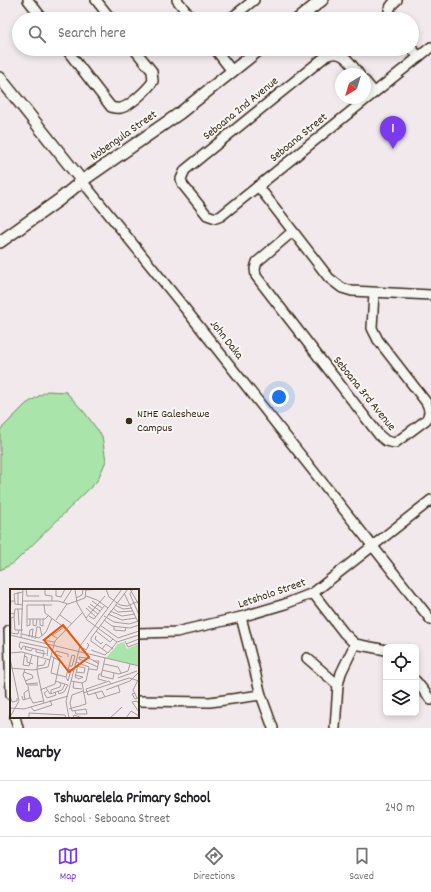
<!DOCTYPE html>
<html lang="en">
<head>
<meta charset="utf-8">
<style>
  :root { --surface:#fff; --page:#f6f6f6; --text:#202124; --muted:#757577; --line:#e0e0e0; --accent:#7c3aed }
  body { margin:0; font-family:Dekko,sans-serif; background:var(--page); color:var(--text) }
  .controls { position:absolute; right:12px; bottom:12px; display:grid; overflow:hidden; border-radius:6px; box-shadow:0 2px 6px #0003 }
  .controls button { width:36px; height:36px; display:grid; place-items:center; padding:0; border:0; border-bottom:1px solid var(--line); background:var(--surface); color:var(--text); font:20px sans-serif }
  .compass { position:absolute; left:335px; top:68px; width:36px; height:36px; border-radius:50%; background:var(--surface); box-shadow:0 2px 6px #0003; rotate:218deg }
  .you { position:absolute; left:279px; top:397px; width:14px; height:14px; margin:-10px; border:3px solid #fff; border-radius:50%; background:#1a73e8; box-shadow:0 0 0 6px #1a73e833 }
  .badge { display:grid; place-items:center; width:26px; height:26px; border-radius:50%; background:var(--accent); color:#fff; font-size:13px; font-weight:700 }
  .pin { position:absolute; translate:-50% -33px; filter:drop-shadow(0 1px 2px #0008) }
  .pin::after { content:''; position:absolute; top:21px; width:14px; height:12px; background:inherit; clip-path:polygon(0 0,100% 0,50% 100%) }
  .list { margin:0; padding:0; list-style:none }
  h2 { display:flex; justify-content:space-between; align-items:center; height:52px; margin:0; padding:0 16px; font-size:17px }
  h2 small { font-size:13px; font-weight:400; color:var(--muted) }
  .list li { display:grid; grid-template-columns:26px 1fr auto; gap:12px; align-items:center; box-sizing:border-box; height:56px; padding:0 16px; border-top:1px solid var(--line) }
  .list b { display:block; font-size:15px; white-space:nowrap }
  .list p { margin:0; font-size:13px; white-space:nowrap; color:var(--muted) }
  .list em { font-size:13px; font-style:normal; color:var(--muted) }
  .icon { flex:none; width:22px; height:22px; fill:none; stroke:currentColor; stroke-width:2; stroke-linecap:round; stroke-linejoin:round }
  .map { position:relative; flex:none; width:431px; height:728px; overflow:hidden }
  .search { position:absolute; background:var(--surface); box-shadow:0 2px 6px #0003; left:12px; right:12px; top:12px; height:44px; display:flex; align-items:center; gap:10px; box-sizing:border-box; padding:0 14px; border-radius:22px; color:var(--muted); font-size:15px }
  .sheet { height:108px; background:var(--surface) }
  nav { display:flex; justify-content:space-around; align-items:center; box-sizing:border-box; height:56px; border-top:1px solid var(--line); background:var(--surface); font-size:11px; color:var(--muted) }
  nav a { display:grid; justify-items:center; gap:2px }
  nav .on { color:var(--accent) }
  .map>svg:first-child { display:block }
  .green { fill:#a9e4aa; stroke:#728764 }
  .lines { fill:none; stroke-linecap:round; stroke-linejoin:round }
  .minor-casing { stroke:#3b2a1e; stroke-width:12 }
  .tertiary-casing { stroke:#3b2a1e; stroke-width:14 }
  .minor { stroke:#f6f6f2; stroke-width:9 }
  .tertiary { stroke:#f6f6f2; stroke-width:11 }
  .poi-dot { fill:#3b2a1e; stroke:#f6f6f2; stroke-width:1.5 }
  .labels { text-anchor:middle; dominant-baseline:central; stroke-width:4; stroke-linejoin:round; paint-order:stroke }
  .street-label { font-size:12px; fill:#3b2a1e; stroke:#f6f6f2 }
  .poi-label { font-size:12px; fill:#3b2a1e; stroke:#f6f6f2; text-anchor:start }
  .inset-road { fill:none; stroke:#a99d9a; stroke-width:1 }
  .view { fill:#e8590c; fill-opacity:0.15; stroke:#e8590c; stroke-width:2 }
  .inset-edge { fill:none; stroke:#3b2a1e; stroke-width:2 }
</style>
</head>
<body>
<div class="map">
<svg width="431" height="728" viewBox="0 0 431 728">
  <rect width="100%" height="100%" fill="#f2e9ec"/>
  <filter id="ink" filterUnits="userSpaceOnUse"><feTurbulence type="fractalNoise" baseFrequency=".025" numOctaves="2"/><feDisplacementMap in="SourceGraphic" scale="8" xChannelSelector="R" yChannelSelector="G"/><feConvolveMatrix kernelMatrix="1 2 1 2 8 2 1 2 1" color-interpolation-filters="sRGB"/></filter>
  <g filter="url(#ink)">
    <path class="green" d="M 47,391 L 66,392 L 85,413 L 102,436 L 106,461 L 97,481 L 14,563 L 0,570 L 0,430 L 26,404 Z"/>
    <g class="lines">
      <defs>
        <g id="minor">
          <path d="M 28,0 L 43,19"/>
          <path d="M 96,0 L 111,19"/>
          <path d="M 177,0 L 192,19"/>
          <path d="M 230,19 L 254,0"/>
          <path d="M 390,19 C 387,11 390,5 397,0"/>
          <path d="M 66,49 L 111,107 C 114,108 117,109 121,108 C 130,106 148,89 153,81 L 152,71 L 134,49"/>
          <path d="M 215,49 L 232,71"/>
          <path d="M 412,49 L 419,57"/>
          <path d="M 359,74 C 350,63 343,48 326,56 L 185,170 L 181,179 L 183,185 L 207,215 L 216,218 L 221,216 L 431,47"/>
          <path d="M 365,81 L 374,92"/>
          <path d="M 82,181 L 179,301 L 431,620"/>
          <path d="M 258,186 L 329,278 L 342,288 L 352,291 L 431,295"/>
          <path d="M 292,232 L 257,262 L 255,269 L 256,276 L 379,435 L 386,441 L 395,443 L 426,420 C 430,414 430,409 426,402 L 378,340 L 372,328 L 374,293"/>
          <path d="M 313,593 L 344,633 L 355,644 L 386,650"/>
          <path d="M 241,617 L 261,695 L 273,728"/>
          <path d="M 9,630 L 11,695"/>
          <path d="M 138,633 L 176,632 L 241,617 L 285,604 L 313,593 L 431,500"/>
          <path d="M 307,658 L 338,685"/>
          <path d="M 416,681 L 431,700"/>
          <path d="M 138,701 L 210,702 L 261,695"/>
          <path d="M 15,717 L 18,728"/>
          <path d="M 335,728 L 338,685 L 341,673 L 355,644"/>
        </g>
        <g id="tertiary">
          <path d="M 298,19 L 322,0"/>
          <path d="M 0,78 L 82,181"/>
          <path d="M 0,242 L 59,200 L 82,181 L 180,113 L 260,49"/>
        </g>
      </defs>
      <use href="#minor" class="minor-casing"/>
      <use href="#tertiary" class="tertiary-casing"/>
      <use href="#minor" class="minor"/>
      <use href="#tertiary" class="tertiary"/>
    </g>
  </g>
  <circle class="poi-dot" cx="129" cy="421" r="4"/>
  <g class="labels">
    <g class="street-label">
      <text transform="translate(241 109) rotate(-39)">Seboana 2nd Avenue</text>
      <text transform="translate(124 136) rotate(-35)">Nobengula Street</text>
      <text transform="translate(299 138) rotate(-39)">Seboana Street</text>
      <text transform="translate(226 340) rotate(52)">John Daka</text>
      <text transform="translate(364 394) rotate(51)">Seboana 3rd Avenue</text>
      <text transform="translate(272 594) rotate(-19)">Letsholo Street</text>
    </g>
    <g class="poi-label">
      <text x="137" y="414">NIHE Galeshewe<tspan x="137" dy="14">Campus</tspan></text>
    </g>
  </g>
  <g transform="translate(10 589)">
    <rect width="129" height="129" fill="#f2e9ec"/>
    <path d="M 114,53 L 117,60 L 129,55 L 129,77 L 96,69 L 108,55 Z" fill="#a9e4aa"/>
    <path class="inset-road" d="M 16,0 L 17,7 L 29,7M 35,0 L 35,6 L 42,7 L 42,12M 46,0 L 46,7 L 51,8 L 55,0M 65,0 L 67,14 L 77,31 L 107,53 L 129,46M 96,0 L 99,8 L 110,16 L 117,17 L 129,12M 120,0 L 129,16M 123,0 L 120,5 L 129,26M 76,1 L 94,0M 114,4 L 128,33M 76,7 L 87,11 L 98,19M 66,9 L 72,6 L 73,0M 13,12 L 48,12 L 58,15 L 75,9 L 76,0M 82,12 L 92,19M 53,14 L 62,0M 34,15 L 35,24 L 56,40M 80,15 L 90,22M 8,16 L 8,3M 13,16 L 5,15 L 4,5 L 13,3M 105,16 L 113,20 L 122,19M 78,17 L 88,25M 76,19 L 86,28M 103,19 L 108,23 L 123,22M 8,20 L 9,36M 100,22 L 112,27 L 125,25M 4,25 L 0,24 L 1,12 L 5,12M 98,25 L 112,31 L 126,29M 50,26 L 62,35M 79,27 L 84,30 L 95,16M 94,27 L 104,33 L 119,35 L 129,32M 4,28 L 1,29 L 1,44 L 8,45 L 9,41M 76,29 L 95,7M 18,30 L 35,30 L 39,26M 20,30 L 20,36 L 17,37 L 17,16 L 42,16M 23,30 L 23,36 L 26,37 L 27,30M 30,30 L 30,36 L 33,37 L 33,30M 46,31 L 57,15M 94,31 L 102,37 L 110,38 L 120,39 L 129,36M 90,36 L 108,49 L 129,42M 104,37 L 104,41 L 115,42 L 116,39M 13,41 L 5,41 L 4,28 L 5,20 L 13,20M 86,42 L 100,53 L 103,50M 12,45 L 29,49 L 36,43 L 42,29M 0,46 L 129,77M 43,46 L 54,38M 86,47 L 85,50 L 91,55 L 93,53M 19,48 L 20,41 L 23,40 L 22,49M 11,49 L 13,0M 25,50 L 27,38 L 30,38 L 32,47M 32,51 L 44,53M 34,52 L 40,45 L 47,49M 115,52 L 118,58 L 129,54M 107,53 L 98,64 L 81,52 L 81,49 L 118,0M 116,55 L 129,50M 16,57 L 15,60 L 21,62 L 23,59M 73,59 L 76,61 L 79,56 L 77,54M 12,60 L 9,58 L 10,53 L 38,59 L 37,67M 26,60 L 26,63 L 36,65M 92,60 L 96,55 L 103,60M 11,61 L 13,57 L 34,62 L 33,68M 81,61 L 95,66 L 97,64M 0,64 L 12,63 L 40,71M 15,64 L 13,76 L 19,77 L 22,66M 14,67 L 17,68 L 17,73 L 23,75M 44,68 L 41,84 L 56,88M 52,68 L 45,65 L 46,62 L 58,65 L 58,68M 0,69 L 9,112 L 0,128M 95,69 L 91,87 L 103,90 L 104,84M 94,75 L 108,78 L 111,84M 68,76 L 65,88 L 69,90M 27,77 L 34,76 L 36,71M 59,77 L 62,77 L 65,67 L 62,66M 88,78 L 69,70 L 69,68 L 81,70 L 89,75M 0,79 L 23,81 L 38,78 L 45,52 L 72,24M 15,80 L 13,86 L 17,96 L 28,96M 79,80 L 87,81 L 89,72 L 83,72M 27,81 L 34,114M 27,81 L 28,67M 92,81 L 109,85 L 118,82 L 120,75M 14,83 L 22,86 L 23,89 L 15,92M 66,83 L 74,84 L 75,79 L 67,77M 91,85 L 89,85 L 88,90 L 96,92M 65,86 L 73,88 L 69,90M 56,88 L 62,66M 56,88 L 58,92 L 61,81 L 58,80M 108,89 L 127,82M 45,92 L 58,96 L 54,103 L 49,105 L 48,102M 61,92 L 72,94 L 76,92 L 79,78 L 66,73M 64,92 L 63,99 L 72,100M 16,95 L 28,94M 36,99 L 40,105 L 52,101 L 55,95M 30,101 L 45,95 L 50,72 L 41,67M 96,101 L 120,92 L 129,83M 37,102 L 34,104 L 37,109 L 46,106 L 45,103M 85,103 L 88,110 L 110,103 L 108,96M 41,104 L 41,101 L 50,98 L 51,94M 73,104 L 119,89 L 129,92M 125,104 L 122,105 L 125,110 L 128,109M 0,106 L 2,113 L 7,112 L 7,109M 12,107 L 13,111 L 20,109 L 18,97M 20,108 L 23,114 L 33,112M 95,108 L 92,102 L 78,106 L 76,100 L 99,92 L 101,95M 127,109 L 123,101 L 128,91M 15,111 L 14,104 L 18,101M 129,115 L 127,112 L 122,113 L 129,123M 21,118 L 24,122 L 42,116 L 40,111M 0,119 L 14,120 L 58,107M 59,120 L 76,115 L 72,94M 65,122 L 66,125 L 77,125 L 76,120 L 62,122 L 60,114 L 62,106 L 73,102M 19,129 L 19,124 L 55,126 L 56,129M 59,129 L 56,112 L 70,57 L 112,0M 63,129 L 64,126 L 73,129M 100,129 L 112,118M 116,129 L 121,122 L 129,127"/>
    <path class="view" d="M 53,36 L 79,68 L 59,83 L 34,51 Z"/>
    <rect width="129" height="129" class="inset-edge"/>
  </g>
</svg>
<div class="controls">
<button><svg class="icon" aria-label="locate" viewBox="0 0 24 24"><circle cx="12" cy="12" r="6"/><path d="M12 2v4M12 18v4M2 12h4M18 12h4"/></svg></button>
<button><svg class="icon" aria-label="layers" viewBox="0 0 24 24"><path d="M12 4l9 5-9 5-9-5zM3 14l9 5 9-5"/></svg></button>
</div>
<svg class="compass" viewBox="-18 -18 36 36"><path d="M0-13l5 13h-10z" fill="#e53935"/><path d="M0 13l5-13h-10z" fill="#757577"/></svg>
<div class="you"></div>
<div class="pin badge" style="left:393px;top:149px">1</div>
<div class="search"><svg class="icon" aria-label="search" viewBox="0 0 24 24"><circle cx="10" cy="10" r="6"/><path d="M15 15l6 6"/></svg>Search here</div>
</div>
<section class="sheet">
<h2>Nearby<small></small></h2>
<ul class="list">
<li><span class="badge">1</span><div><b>Tshwarelela Primary School</b><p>School · Seboana Street</p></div><em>240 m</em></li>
</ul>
</section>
<nav>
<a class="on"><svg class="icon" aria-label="map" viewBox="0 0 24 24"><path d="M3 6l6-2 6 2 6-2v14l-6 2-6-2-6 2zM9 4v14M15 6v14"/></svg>Map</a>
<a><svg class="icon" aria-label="directions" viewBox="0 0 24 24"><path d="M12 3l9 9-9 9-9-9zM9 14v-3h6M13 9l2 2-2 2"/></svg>Directions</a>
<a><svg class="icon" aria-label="saved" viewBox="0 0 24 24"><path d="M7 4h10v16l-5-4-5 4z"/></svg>Saved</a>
</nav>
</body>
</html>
